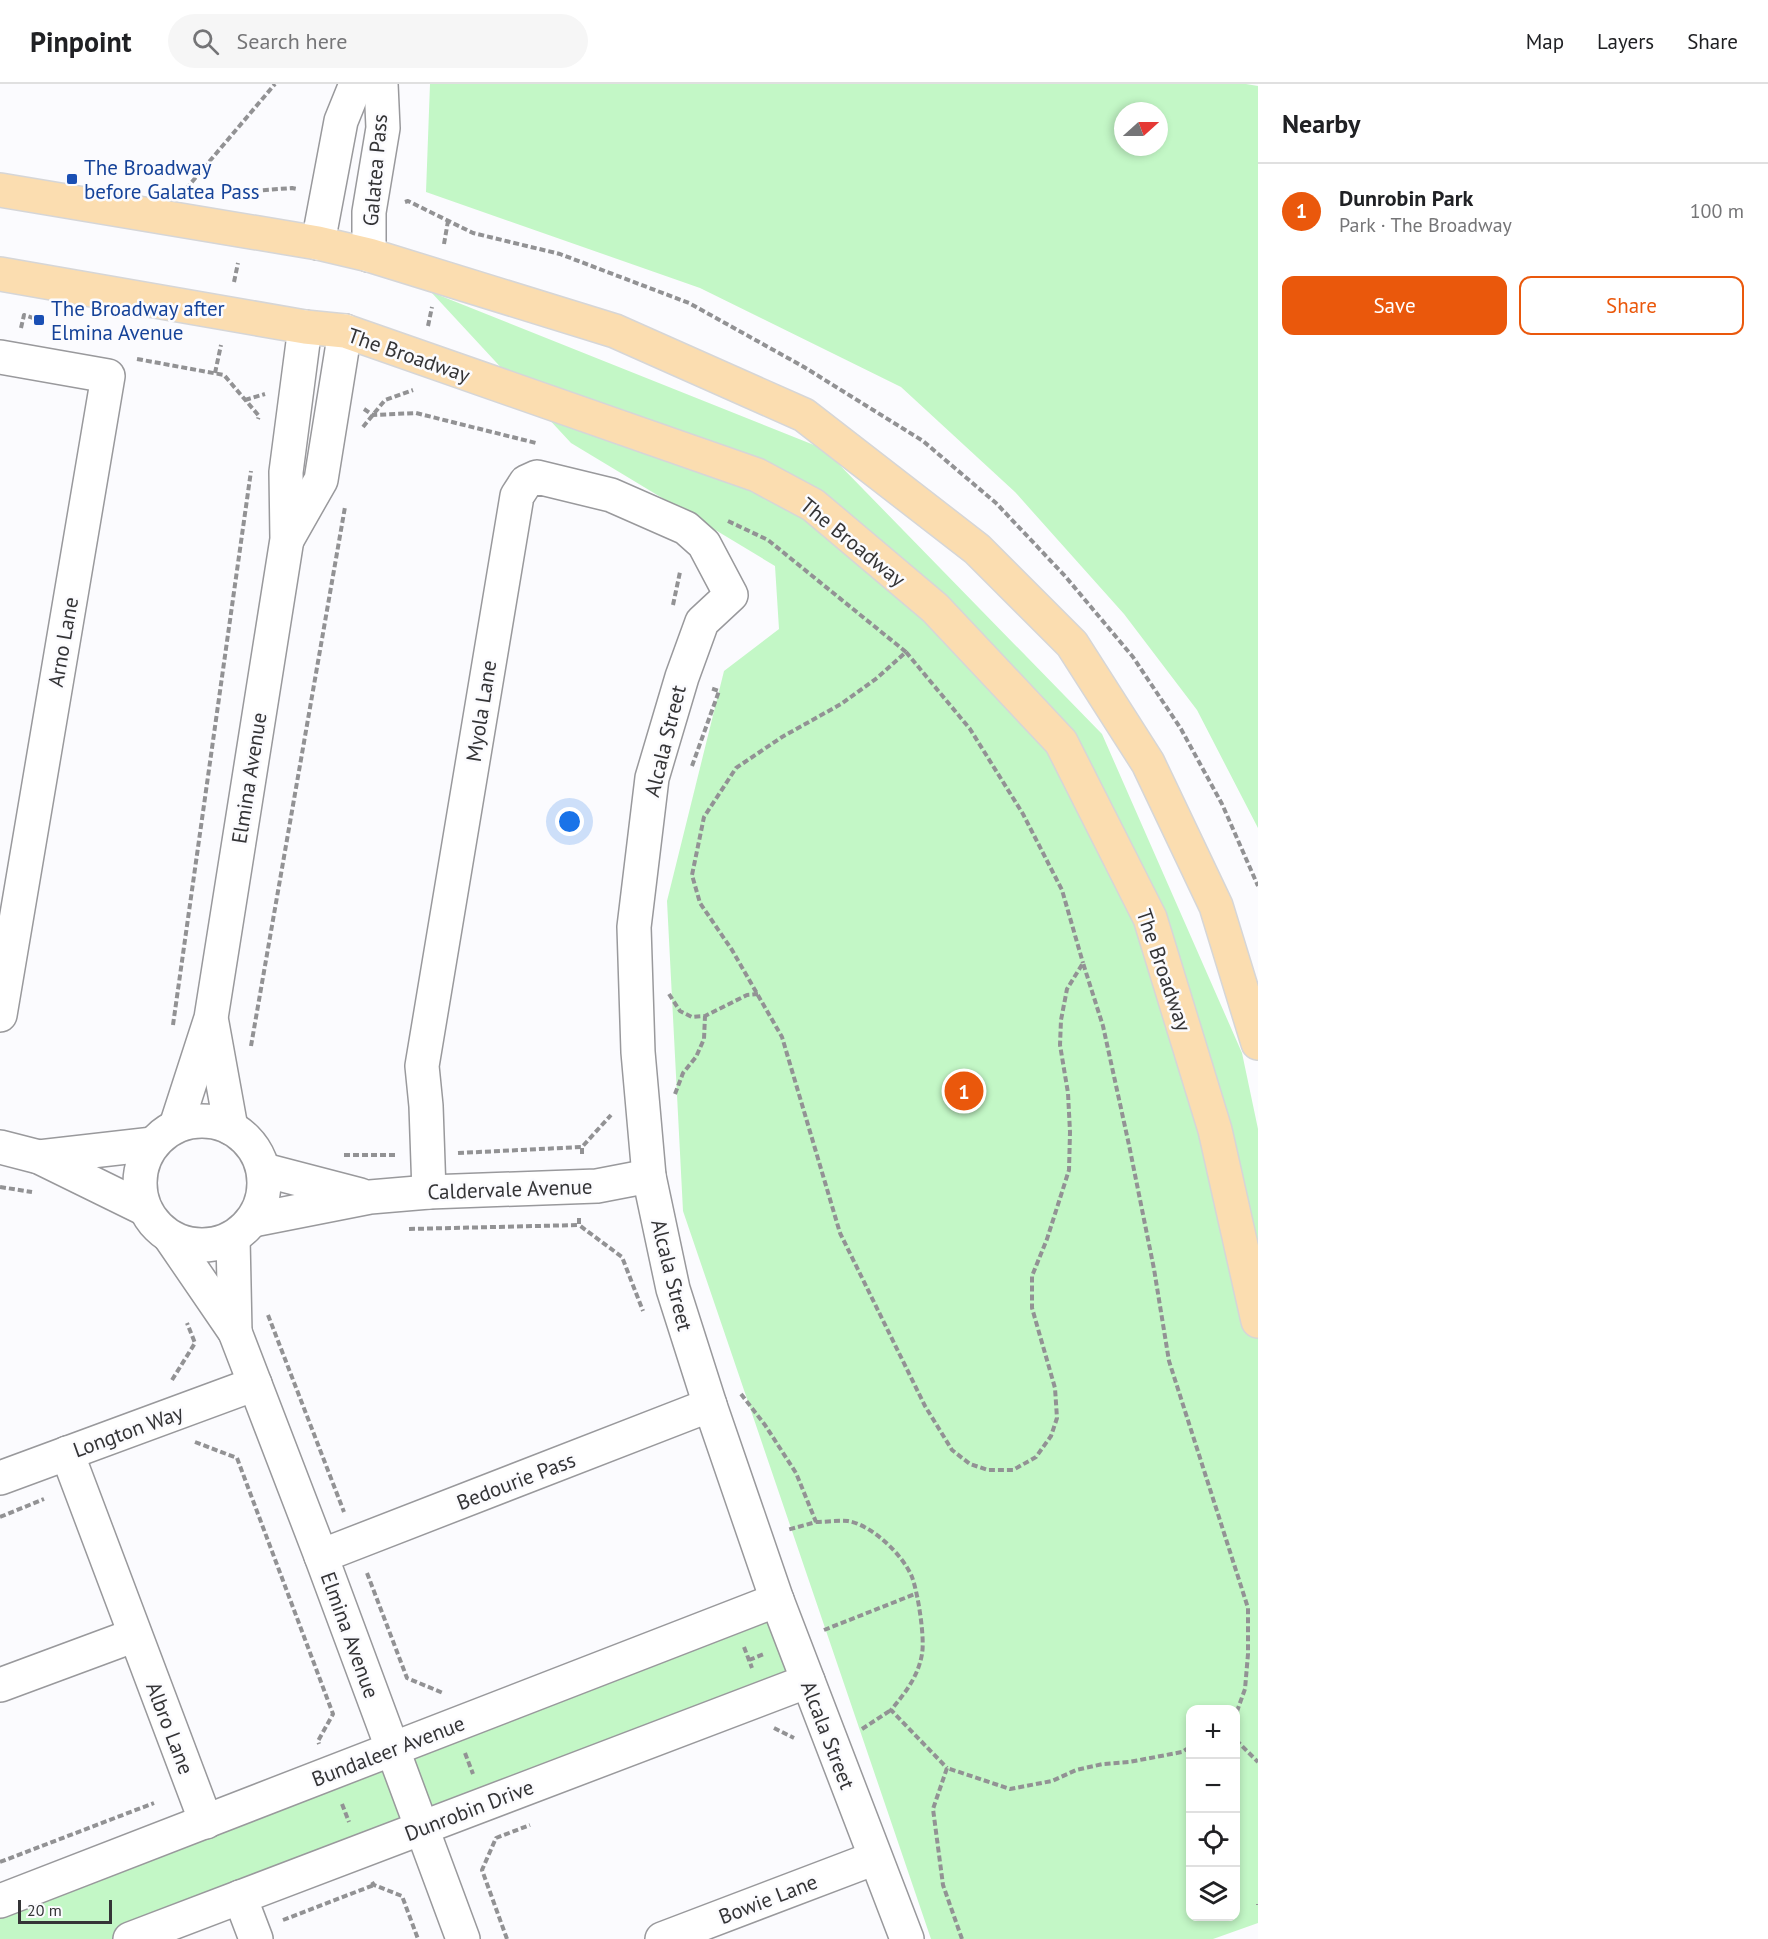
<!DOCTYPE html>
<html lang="en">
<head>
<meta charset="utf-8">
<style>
  :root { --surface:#fff; --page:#f6f6f6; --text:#202124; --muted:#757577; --line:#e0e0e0; --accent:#ea580c }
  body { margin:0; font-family:"PT Sans",sans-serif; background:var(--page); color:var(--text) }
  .controls { position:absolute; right:18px; bottom:18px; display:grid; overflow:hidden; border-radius:12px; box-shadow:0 3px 9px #0003 }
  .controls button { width:54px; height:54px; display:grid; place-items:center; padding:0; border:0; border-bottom:2px solid var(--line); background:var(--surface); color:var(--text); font:30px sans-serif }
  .compass { position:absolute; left:1114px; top:18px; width:54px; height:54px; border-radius:50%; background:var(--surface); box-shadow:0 3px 9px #0003; rotate:69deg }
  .scale { position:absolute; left:18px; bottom:15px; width:94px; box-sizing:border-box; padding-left:6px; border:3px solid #343436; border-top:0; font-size:16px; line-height:21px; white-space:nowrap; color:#343436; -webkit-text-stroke:4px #fbfbfe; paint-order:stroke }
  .you { position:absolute; left:570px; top:738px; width:21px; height:21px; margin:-15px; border:4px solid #fff; border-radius:50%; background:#1a73e8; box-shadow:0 0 0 9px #1a73e833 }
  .badge { display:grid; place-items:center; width:39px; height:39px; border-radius:50%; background:var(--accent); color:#fff; font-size:20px; font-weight:700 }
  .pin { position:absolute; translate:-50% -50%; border:3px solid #fff; box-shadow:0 2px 6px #0006 }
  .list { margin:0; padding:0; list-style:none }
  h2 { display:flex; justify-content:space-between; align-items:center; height:78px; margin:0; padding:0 24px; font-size:26px }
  h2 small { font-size:20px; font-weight:400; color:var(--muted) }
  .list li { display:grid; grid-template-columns:39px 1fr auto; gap:18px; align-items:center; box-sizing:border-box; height:96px; padding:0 24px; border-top:2px solid var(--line) }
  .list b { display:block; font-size:22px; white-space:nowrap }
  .list p { margin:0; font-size:20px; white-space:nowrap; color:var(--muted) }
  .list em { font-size:20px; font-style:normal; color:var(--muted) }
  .actions { display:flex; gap:12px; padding:18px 24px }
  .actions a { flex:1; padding:14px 0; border:2px solid var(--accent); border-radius:12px; text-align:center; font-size:21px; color:var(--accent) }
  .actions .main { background:var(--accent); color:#fff }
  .icon { flex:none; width:33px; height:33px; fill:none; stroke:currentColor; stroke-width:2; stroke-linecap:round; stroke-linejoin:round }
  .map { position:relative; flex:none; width:1258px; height:1855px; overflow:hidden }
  header { display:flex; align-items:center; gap:36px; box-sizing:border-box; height:84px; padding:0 30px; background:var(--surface); border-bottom:2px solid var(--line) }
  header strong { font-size:28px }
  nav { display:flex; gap:33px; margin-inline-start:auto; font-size:21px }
  .search { width:420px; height:54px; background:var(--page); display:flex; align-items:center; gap:15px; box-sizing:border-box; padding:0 21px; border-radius:33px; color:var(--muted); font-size:22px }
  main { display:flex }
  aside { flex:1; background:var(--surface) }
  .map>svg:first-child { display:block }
  .green { fill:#c3f7c6; fill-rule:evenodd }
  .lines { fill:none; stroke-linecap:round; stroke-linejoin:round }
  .minor-casing { stroke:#99999c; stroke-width:36 }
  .major-casing { stroke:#d6d6d7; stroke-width:36 }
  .path { stroke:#929294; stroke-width:4; stroke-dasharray:6 3; stroke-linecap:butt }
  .minor { stroke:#fff; stroke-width:33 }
  .major { stroke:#fbddb0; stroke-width:33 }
  .transit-dot { fill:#1a4fb4; stroke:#fbfbfe; stroke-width:2 }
  .labels { text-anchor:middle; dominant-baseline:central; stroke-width:5; stroke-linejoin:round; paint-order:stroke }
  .transit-label { font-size:21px; fill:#164399; stroke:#fbfbfe; text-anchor:start }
  .street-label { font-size:21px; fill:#343436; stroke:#fbfbfe }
</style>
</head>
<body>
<header>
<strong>Pinpoint</strong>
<div class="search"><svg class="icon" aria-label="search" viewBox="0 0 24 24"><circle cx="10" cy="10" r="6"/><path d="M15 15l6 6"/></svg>Search here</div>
<nav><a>Map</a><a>Layers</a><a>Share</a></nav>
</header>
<main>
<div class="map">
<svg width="1258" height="1855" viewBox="0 0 1258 1855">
  <rect width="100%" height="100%" fill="#fbfbfe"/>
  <g class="green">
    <path d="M 430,0 L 1246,0 L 1258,2 L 1258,744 L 1197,626 L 1124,530 L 1015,408 L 901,303 L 700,204 L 426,108 ZM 1123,27 L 1159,27 L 1159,63 L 1123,63 Z"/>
    <path d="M 431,208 L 824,365 L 1102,650 L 1242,969 L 1258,1045 L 1258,1839 L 1213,1855 L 931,1855 L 683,1127 L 667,817 L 724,587 L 779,545 L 775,482 L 571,359 ZM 1190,1626 L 1236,1626 L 1236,1832 L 1190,1832 Z"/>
    <path d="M 777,1516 L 808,1597 L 130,1855 L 0,1855 L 0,1818 Z"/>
  </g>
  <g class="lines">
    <defs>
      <g id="minor">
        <path d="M 318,159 L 341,37 L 356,0"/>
        <path d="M 369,171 L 369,128 L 383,44 L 381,0"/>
        <path d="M 0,273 L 108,292 L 0,931"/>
        <path d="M 288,454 L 321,396 L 345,247"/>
        <path d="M 212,939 L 231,1044"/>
        <circle cx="202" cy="1099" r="62"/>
        <path d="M 176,1042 L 211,934 L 287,455 L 286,388 L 305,243"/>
        <path d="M 0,1063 L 39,1073 L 145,1125"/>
        <path d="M 39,1073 L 153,1060"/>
        <path d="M 264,1086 L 360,1111"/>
        <path d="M 429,1108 L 426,1022 L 422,982 L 517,412 L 526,398 L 537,393 L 611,411 L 686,444 L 704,460 L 731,511 L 702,538 L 682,593 L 652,694 L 634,843 L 638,968 L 649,1092 L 673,1205 L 710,1321 L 777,1516 L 907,1855"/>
        <path d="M 253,1136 L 370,1113 L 429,1108 L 597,1102 L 649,1092"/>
        <path d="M 170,1153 L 235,1248 L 321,1472 L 463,1855"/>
        <path d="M 233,1154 L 235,1248"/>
        <path d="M 67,1369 L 206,1738"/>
        <path d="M 0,1394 L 255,1300"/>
        <path d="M 321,1472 L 710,1321"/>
        <path d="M 0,1601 L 135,1551"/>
        <path d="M 240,1813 L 256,1855"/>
        <path d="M 0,1817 L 777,1516"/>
        <path d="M 130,1855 L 808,1597"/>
        <path d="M 662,1855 L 875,1774"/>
      </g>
      <g id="major">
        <path d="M 0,106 L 318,159 L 369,171 L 615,247 L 804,331 L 977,465 L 1072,560 L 1148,679 L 1216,822 L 1258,959"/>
        <path d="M 0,190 L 305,243 L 345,247 L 757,391 L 813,421 L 935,524 L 1061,658 L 1150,834 L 1215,1046 L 1258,1237"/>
      </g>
    </defs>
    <use href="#minor" class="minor-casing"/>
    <use href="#major" class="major-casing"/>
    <g class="path">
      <path d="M 186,105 L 275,0"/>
      <path d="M 227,109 L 292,104 L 297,105"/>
      <path d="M 405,118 L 408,117 L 473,149 L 560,170 L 689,219 L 804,283 L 923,357 L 996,419 L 1065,492 L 1133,573 L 1181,645 L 1222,720 L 1258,802"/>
      <path d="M 444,160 L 448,137"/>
      <path d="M 234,198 L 238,179"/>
      <path d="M 428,242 L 432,223"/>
      <path d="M 21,244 L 24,231 L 39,236"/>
      <path d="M 137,275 L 224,291 L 259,332 L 258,335"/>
      <path d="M 215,289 L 221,261"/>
      <path d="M 245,316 L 265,310"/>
      <path d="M 364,325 L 373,331 L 416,329 L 536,359"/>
      <path d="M 363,343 L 385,316 L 413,306"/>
      <path d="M 728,437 L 768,456 L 906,568 L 877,594 L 841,620 L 782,653 L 736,684 L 704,733 L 692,791 L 700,819 L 732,866 L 782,953 L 840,1149 L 925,1322 L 952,1366 L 970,1380 L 988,1386 L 1013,1386 L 1036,1373 L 1051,1352 L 1057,1334 L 1055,1304 L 1032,1224 L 1032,1192 L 1047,1155 L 1069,1086 L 1070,1048 L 1068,1009 L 1060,961 L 1061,936 L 1067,905 L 1083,879 L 1103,942 L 1129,1061 L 1154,1185 L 1169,1277 L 1248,1524 L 1248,1570 L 1245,1605 L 1236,1630"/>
      <path d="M 673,521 L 680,488"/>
      <path d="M 906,568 L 970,645 L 1023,730 L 1062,806 L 1083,879"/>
      <path d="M 692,682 L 719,607 L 710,604"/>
      <path d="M 669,910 L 680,927 L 692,933 L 705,932 L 747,911 L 758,910"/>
      <path d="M 173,941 L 251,387"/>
      <path d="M 251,962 L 345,423"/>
      <path d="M 675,1010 L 683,989 L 696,973 L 704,955 L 705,932"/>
      <path d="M 458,1069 L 582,1063"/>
      <path d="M 582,1070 L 582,1063 L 611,1031"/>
      <path d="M 344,1071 L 397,1071"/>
      <path d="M 0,1103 L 32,1108"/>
      <path d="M 579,1134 L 579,1141 L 622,1173 L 643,1227"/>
      <path d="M 409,1145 L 579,1141"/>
      <path d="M 268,1231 L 344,1428"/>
      <path d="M 172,1296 L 195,1259 L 187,1239"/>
      <path d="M 741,1310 L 765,1341 L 796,1389 L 816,1438 L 787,1446"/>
      <path d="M 195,1358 L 237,1374 L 333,1630 L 318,1657 L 319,1660"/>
      <path d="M 0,1433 L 44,1415"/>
      <path d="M 816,1438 C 826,1438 838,1436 848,1437 C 872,1441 903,1471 912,1493 C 918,1509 925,1554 922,1570 C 918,1593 905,1609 891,1626 L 947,1684"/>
      <path d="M 367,1489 L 407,1594 L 443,1609"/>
      <path d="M 824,1546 L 915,1510"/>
      <path d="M 744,1563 L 752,1584"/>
      <path d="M 749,1576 L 764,1570"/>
      <path d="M 774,1644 L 794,1654"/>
      <path d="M 862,1645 L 891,1626"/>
      <path d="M 1236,1656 L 1258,1678"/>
      <path d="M 465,1669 L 473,1690"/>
      <path d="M 342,1720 L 349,1738"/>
      <path d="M 0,1778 L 154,1719"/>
      <path d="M 372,1798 L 374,1801 L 402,1812 L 418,1855"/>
      <path d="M 1258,1820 L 1258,1821"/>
      <path d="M 283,1836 L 374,1801"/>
      <path d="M 507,1855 L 482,1786 L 496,1754 L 530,1741"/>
      <path d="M 962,1855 L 943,1801 L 933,1725 L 947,1684 L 1010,1705 L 1052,1697 L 1076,1686 L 1103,1680 L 1129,1678 L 1182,1668 L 1190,1663"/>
    </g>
    <use href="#minor" class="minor"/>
    <use href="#major" class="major"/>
  </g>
  <g class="transit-dot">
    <rect x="66" y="89" width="12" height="12" rx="3"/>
    <rect x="33" y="230" width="12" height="12" rx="3"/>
  </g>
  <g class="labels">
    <g class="transit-label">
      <text x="84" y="83">The Broadway<tspan x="84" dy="24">before Galatea Pass</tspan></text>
      <text x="51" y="224">The Broadway after<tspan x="51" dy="24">Elmina Avenue</tspan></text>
    </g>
    <g class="street-label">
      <text transform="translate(375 86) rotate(-85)">Galatea Pass</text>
      <text transform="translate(409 271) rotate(19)">The Broadway</text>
      <text transform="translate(853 458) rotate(39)">The Broadway</text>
      <text transform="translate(63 558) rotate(-80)">Arno Lane</text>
      <text transform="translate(481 627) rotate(-81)">Myola Lane</text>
      <text transform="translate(665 657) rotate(-76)">Alcala Street</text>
      <text transform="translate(249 694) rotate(-81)">Elmina Avenue</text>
      <text transform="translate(1164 886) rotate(71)">The Broadway</text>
      <text transform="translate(510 1105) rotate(-2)">Caldervale Avenue</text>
      <text transform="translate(672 1191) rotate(76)">Alcala Street</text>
      <text transform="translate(128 1347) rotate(-20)">Longton Way</text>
      <text transform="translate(516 1397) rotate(-21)">Bedourie Pass</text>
      <text transform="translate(350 1551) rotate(70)">Elmina Avenue</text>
      <text transform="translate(170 1644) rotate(69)">Albro Lane</text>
      <text transform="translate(828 1651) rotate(69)">Alcala Street</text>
      <text transform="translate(388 1667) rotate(-21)">Bundaleer Avenue</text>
      <text transform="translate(469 1726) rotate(-21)">Dunrobin Drive</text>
      <text transform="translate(768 1815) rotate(-21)">Bowie Lane</text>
    </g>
  </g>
</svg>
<div class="controls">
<button>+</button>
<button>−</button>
<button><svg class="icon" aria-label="locate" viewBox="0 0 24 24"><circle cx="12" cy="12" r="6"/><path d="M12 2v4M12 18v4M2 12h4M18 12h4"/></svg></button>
<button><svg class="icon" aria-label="layers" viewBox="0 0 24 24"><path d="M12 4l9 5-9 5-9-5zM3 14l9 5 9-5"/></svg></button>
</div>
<svg class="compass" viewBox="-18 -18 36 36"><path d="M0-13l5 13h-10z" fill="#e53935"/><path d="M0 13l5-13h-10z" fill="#757577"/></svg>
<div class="scale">20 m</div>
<div class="you"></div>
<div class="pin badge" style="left:964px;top:1007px">1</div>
</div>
<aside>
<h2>Nearby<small></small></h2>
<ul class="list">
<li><span class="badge">1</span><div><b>Dunrobin Park</b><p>Park · The Broadway</p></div><em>100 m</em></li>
</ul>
<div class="actions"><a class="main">Save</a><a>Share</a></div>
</aside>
</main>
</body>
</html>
